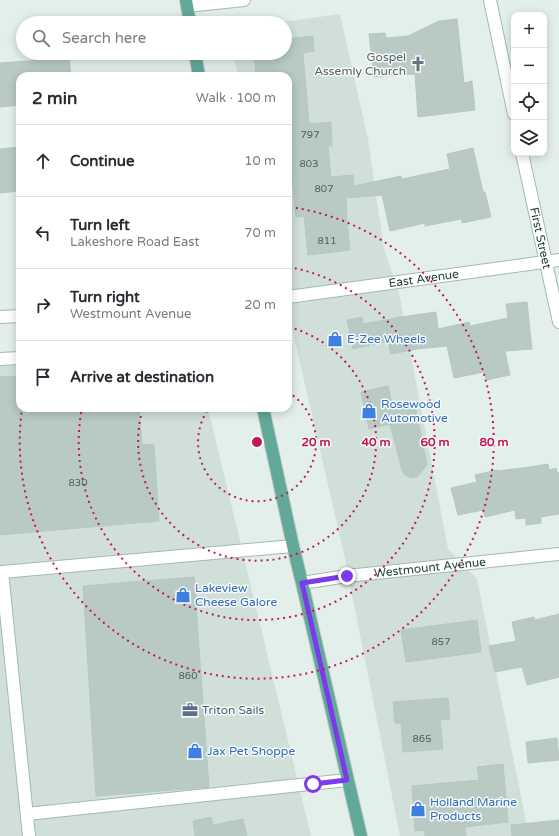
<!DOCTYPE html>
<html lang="en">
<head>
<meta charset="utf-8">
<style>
  :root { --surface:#fff; --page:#f2f2f3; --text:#2b2b33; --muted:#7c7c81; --line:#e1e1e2 }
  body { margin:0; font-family:"Varela Round",sans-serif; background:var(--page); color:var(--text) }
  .controls { position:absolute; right:12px; top:12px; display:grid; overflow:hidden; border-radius:8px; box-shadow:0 2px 10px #0003 }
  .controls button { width:36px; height:36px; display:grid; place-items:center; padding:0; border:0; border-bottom:1px solid var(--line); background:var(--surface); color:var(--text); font:20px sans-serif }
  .stop { position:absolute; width:12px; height:12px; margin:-9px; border:3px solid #7c3aed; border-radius:50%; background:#fff }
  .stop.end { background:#7c3aed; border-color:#fff; box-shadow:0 1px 4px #0008 }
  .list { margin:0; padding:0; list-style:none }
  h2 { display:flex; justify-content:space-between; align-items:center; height:52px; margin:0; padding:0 16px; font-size:17px }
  h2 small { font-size:13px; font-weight:400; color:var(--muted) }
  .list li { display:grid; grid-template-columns:26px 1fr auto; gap:12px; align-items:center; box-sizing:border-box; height:72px; padding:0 16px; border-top:1px solid var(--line) }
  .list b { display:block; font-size:15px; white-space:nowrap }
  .list p { margin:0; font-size:13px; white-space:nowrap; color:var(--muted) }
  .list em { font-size:13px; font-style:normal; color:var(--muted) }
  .icon { flex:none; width:22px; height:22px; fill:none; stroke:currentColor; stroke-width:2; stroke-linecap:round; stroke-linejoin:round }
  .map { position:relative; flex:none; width:559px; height:836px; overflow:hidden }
  .search { position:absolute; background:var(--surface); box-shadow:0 2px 10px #0003; left:16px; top:16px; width:276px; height:44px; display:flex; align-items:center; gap:10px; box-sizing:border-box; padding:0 14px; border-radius:22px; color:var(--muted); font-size:15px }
  .panel { position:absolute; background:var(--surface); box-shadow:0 2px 10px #0003; left:16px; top:72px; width:276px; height:340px; border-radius:12px }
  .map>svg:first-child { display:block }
  .built { fill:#d1dfd9 }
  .building { fill:#b8cac3; stroke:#b4c9c1 }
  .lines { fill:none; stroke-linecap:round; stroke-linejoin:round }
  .minor-casing { stroke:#a5b8b2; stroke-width:14 }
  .major-casing { stroke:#c1cac8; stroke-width:14 }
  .minor { stroke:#fff; stroke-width:12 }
  .major { stroke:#62a99a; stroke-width:12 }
  .route { stroke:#7c3aed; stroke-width:5 }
  .ring { fill:none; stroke:#c2185b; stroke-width:2; stroke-dasharray:2 4 }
  .labels { text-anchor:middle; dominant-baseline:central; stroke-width:3; stroke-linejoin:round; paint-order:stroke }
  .number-label { font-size:10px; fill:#46645d }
  .worship-label { font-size:12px; fill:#5b616d; stroke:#f4faf7; text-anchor:end }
  .street-label { font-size:12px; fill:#20423b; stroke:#f4faf7 }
  .shop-label { font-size:12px; fill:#366cbe; stroke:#f4faf7; text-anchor:start }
  .service-label { font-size:12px; fill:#4e5e75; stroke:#f4faf7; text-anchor:start }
  .centre { fill:#c2185b; stroke:#f4faf7; stroke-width:2 }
  .ring-label { font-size:12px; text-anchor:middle; font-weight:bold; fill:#c2185b; stroke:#f4faf7; stroke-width:3; stroke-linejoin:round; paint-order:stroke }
</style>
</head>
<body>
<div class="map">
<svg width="559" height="836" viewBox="0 0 559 836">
  <rect width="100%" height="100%" fill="#e3efea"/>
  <g class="built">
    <path d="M 340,14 L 368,139 L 384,249 L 399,293 L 448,549 L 477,579 L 529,836 L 400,836 L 344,554 L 288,311 L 288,76 L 238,76 L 233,53 L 285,53 L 285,23 L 276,23 Z"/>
    <path d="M 20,351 L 20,408 L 208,408 L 311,836 L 0,836 L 0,352 Z"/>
  </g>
  <g class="building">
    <path d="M 457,19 L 464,83 L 472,81 L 475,110 L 418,117 L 415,74 L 374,77 L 369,34 L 385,33 L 386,38 L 408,36 L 439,21 Z"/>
    <path d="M 313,36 L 314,51 L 303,53 L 309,124 L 331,122 L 332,146 L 328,146 L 331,177 L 353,175 L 354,186 L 401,176 L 402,179 L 450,169 L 447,154 L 473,148 L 483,192 L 485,192 L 491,217 L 462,223 L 461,219 L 425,226 L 425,223 L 390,231 L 382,195 L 346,198 L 347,212 L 346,213 L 350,250 L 308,255 L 304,216 L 296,217 L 292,178 L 288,179 L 288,76 L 256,76 L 254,53 L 285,53 L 285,39 Z"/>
    <path d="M 69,58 L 71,76 L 20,76 L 20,105 L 0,107 L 0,63 Z"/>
    <path d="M 20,147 L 20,191 L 0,193 L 0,149 Z"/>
    <path d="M 527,302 L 532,349 L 505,351 L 510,375 L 486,380 L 484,372 L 454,378 L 447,346 L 417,349 L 391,354 L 388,341 L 353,349 L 347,320 L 362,317 L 363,324 L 401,317 L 436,312 L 438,329 L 469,322 L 470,326 L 508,318 L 506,304 Z"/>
    <path d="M 20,376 L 20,408 L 139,408 L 142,444 L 154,445 L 159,521 L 0,535 L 0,377 Z"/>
    <path d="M 388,386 L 393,409 L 415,404 L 427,465 L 417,477 L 411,478 L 405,475 L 402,470 L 390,424 L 369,429 L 361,392 Z"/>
    <path d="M 548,464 L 549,470 L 556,468 L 557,473 L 559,472 L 559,514 L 541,517 L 541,523 L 526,525 L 526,518 L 516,519 L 515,510 L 485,517 L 483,510 L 458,515 L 451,488 L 477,482 L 475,475 L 497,470 L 497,471 L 530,467 Z"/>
    <path d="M 194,577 L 209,787 L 96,796 L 83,586 Z"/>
    <path d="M 559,614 L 559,677 L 527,685 L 522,667 L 495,672 L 489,646 L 516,641 L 512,622 L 534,617 L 535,620 Z"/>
    <path d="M 477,620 L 481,652 L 406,662 L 401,630 Z"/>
    <path d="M 448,698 L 450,719 L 440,720 L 443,749 L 403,752 L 401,723 L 395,723 L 393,702 Z"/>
    <path d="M 557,738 L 559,760 L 528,763 L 526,742 Z"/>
    <path d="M 503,764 L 508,822 L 465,827 L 466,836 L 425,836 L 424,830 L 415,831 L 412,786 L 479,780 L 477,767 Z"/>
    <path d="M 211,817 L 213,825 L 243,819 L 247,836 L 195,836 L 193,821 Z"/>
    <path d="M 559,820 L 559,836 L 512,836 L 511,825 Z"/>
  </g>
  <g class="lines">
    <defs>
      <g id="minor">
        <path d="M 490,0 L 514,114"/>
        <path d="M 187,6 L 244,0"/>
        <path id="s1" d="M 522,153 L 559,322"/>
        <path id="s2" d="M 288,297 L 559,260"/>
        <path d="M 0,317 L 20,316"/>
        <path d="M 0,359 L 20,358"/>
        <path id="s3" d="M 302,583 L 347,576 L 559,554"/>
        <path d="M 27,814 L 347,780"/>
        <path d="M 29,836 L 2,572 L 293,546"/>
      </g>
      <g id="major">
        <path d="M 186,0 L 190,23"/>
        <path d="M 195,53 L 199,76"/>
        <path d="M 263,408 L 293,546 L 302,583 L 361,836"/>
      </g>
    </defs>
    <use href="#minor" class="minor-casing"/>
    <use href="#major" class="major-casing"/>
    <use href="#minor" class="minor"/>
    <use href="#major" class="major"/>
  </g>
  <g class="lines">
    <path class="route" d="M 313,784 L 347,780 L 302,583 L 347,576"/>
  </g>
  <g class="ring">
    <path d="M288 392A59 59 0 1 1 209 408"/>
    <path d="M289 327A119 119 0 1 1 143 408"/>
    <path d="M289 267A178 178 0 1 1 82 408"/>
    <path d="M290 207A237 237 0 1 1 22 409"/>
  </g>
  <defs>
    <symbol id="church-bare" viewBox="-9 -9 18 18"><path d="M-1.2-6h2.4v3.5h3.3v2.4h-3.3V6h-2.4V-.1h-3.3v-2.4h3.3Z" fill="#6b7280" stroke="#f4faf7" stroke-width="2.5" paint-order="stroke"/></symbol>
    <symbol id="shop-bare" viewBox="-9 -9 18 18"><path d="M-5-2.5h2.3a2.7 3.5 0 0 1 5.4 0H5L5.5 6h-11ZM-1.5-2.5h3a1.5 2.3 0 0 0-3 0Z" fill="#3f7fe0" stroke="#f4faf7" stroke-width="2.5" paint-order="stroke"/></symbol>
    <symbol id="office-bare" viewBox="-9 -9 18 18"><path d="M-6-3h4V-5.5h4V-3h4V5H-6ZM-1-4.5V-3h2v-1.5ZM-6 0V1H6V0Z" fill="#5c6f8a" stroke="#f4faf7" stroke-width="2.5" paint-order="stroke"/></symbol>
  </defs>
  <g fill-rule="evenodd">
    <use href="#church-bare" x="407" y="53" width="22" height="22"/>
    <use href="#shop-bare" x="324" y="328" width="22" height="22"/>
    <use href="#shop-bare" x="358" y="400" width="22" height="22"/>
    <use href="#shop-bare" x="172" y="584" width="22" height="22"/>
    <use href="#office-bare" x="179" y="699" width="22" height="22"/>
    <use href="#shop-bare" x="184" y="740" width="22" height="22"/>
    <use href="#shop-bare" x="407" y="798" width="22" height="22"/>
  </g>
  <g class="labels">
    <g class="number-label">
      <text x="310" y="135">797</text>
      <text x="309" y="164">803</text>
      <text x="324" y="189">807</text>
      <text x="327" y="241">811</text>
      <text x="78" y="483">830</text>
      <text x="441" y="642">857</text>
      <text x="188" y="676">860</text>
      <text x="422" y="739">865</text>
    </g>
    <g class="worship-label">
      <text x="406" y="57">Gospel<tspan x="406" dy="14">Assemly Church</tspan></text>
    </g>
    <g class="street-label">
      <text stroke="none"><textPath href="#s1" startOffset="87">First Street</textPath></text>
      <text stroke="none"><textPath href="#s2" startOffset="137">East Avenue</textPath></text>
      <text stroke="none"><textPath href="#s3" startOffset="129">Westmount Avenue</textPath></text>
    </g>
    <g class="shop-label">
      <text x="347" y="339">E-Zee Wheels</text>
      <text x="381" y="404">Rosewood<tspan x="381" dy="14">Automotive</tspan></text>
      <text x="195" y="588">Lakeview<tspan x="195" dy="14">Cheese Galore</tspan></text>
      <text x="207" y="751">Jax Pet Shoppe</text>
      <text x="430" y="802">Holland Marine<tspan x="430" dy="14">Products</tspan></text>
    </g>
    <g class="service-label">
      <text x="202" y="710">Triton Sails</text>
    </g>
  </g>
  <circle cx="257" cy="442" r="6" class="centre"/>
  <g class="ring-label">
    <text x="316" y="446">20 m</text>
    <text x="376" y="446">40 m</text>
    <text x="435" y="446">60 m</text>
    <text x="494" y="446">80 m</text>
  </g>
</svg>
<div class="controls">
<button>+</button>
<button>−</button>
<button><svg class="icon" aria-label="locate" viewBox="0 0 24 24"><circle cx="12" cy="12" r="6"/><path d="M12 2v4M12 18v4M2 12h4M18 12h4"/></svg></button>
<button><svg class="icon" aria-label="layers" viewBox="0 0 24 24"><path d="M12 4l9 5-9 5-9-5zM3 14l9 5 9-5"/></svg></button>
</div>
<div class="stop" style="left:313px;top:784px"></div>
<div class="stop end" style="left:347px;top:576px"></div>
<div class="search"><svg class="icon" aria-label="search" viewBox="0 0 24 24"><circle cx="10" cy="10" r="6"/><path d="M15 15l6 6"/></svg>Search here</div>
<section class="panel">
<h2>2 min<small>Walk · 100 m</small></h2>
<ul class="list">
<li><svg class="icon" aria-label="ahead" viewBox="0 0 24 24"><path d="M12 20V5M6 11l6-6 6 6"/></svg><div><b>Continue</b></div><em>10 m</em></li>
<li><svg class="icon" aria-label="left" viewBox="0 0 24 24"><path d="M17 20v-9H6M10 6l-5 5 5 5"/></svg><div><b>Turn left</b><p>Lakeshore Road East</p></div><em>70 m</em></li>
<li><svg class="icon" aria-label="right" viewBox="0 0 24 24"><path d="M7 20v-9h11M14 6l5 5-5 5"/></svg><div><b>Turn right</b><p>Westmount Avenue</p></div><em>20 m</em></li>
<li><svg class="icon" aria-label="arrive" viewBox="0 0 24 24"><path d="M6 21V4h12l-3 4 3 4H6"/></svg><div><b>Arrive at destination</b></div></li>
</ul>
</section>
</div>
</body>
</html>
